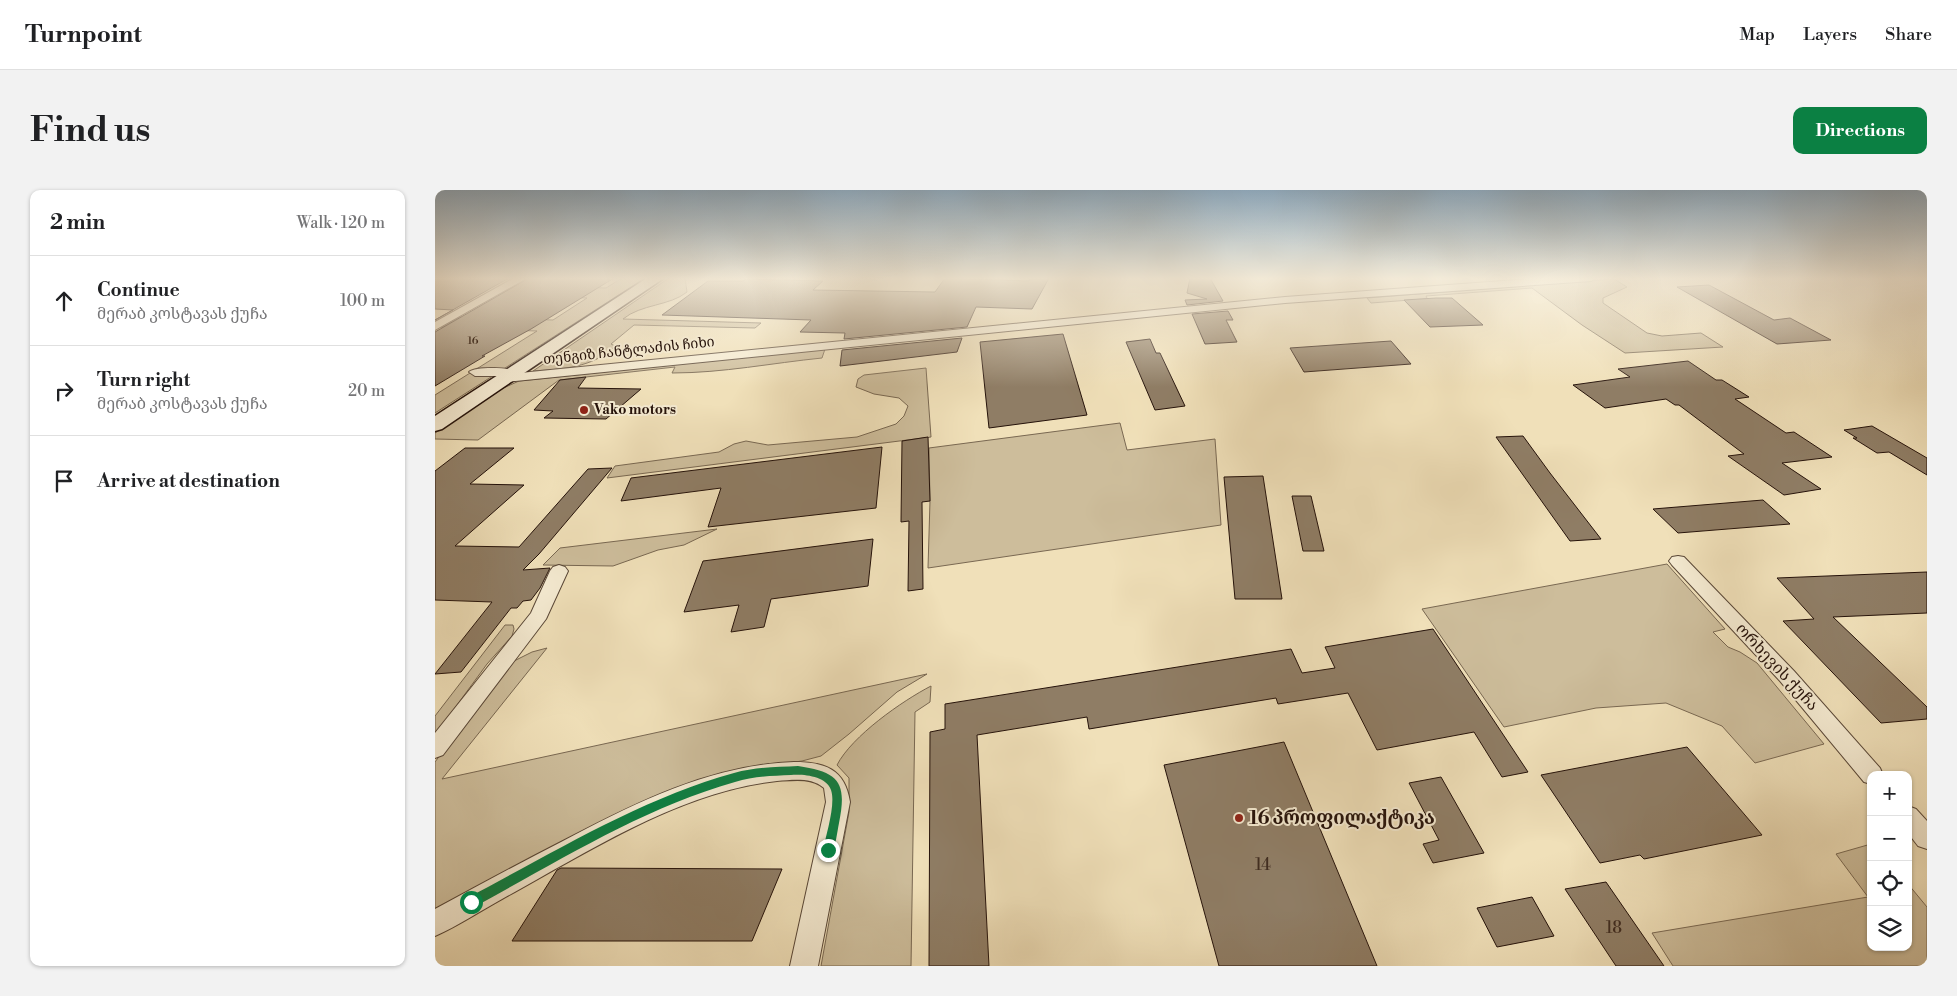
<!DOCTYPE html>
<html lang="en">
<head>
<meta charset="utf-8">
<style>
  :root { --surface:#fff; --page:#f2f2f2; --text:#202124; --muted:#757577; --line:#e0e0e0; --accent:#0b8043 }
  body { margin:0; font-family:"Libre Bodoni","Noto Serif Georgian",serif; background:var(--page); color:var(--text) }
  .controls { position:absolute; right:15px; bottom:15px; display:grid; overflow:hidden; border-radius:10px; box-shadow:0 1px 4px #0004 }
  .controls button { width:45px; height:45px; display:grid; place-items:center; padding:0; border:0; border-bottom:1px solid var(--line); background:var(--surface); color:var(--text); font:25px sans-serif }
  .stop { position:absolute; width:15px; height:15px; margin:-11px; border:4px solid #0b8043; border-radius:50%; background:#fff }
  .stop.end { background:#0b8043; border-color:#fff; box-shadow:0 1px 5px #0008 }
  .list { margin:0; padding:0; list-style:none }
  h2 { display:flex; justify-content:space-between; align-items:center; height:65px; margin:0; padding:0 20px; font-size:21px }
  h2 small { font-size:16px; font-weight:400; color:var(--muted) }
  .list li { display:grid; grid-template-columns:32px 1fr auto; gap:15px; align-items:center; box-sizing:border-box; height:90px; padding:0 20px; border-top:1px solid var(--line) }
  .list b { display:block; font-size:19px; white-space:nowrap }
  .list p { margin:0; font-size:16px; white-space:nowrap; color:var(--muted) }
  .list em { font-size:16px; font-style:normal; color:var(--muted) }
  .icon { flex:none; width:28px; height:28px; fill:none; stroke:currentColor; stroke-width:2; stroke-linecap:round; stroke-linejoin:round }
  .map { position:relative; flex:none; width:1492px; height:776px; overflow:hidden; border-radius:10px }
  header { display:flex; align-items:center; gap:30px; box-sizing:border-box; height:70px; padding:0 25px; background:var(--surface); border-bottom:1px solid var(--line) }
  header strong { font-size:24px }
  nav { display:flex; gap:28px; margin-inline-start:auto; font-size:18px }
  .intro { display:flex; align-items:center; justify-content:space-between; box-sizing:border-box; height:120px; padding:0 30px }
  h1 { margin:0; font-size:35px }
  .button { padding:12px 22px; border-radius:10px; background:var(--accent); color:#fff; font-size:18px; font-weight:700 }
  main { display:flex; gap:30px; padding:0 30px }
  aside { flex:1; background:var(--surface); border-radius:10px; box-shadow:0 1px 4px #0004 }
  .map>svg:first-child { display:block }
  .green { fill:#cdbd9b; stroke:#796852 }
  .building { fill:#8f7d65; stroke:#25120a }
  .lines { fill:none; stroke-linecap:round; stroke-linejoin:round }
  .street-casing { stroke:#584636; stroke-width:2 }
  .secondary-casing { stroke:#25120a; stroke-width:3 }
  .street { fill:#f5ebd2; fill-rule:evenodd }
  .secondary { fill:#f5ebd2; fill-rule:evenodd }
  .route { fill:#0b8043 }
  .poi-dot { fill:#8f2418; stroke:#f5ebd2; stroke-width:2 }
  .labels { text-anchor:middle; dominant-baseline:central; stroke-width:4; stroke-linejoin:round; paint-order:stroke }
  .far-number-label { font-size:11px; fill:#402d21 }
  .far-street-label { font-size:14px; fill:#25120a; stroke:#f5ebd2 }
  .far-poi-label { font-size:14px; font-weight:bold; fill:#25120a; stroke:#f5ebd2; text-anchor:start }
  .street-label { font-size:16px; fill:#25120a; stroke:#f5ebd2 }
  .near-number-label { font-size:16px; fill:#402d21 }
  .near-poi-label { font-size:19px; font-weight:bold; fill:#25120a; stroke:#f5ebd2; text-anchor:start }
</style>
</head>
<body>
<header>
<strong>Turnpoint</strong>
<nav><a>Map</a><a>Layers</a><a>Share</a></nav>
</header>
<div class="intro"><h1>Find us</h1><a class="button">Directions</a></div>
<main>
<aside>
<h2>2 min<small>Walk · 120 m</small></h2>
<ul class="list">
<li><svg class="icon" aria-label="ahead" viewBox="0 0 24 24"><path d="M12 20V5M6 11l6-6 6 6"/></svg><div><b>Continue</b><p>მერაბ კოსტავას ქუჩა</p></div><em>100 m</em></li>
<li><svg class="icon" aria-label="right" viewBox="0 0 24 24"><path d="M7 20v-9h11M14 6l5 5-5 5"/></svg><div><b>Turn right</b><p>მერაბ კოსტავას ქუჩა</p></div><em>20 m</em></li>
<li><svg class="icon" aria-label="arrive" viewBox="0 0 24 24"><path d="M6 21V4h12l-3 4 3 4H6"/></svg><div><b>Arrive at destination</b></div></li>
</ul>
</aside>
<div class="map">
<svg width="1492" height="776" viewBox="0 0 1492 776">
  <rect width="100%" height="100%" fill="#f0e0b9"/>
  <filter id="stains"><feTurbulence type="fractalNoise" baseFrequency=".004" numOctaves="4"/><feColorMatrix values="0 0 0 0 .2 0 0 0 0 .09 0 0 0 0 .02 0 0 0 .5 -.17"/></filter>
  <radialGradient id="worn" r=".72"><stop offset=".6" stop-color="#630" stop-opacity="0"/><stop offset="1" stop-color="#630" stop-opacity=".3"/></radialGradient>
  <g class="green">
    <path d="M 187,88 L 210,88 L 0,223 L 0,205 L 102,141 L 6,138 L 25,127 L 118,130 L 152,108 L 64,105 L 82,95 L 171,98 Z"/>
    <path d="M 234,88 L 250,88 L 252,102 C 235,116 206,114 188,129 L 326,133 L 320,138 L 199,135 L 176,154 L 180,156 C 158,178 127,179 98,181 Z"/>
    <path d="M 1179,89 L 1192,97 L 1168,108 L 1168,113 L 1212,143 L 1227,146 L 1266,143 L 1288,157 L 1190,163 L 1147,135 L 1097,98 L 991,106 L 992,108 L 988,109 L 936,113 L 932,108 Z"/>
    <path d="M 390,159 L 387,168 C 337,173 288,183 237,183 L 240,177 L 124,190 L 43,250 L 0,249 L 0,243 L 64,200 L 84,191 Z"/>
    <path d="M 491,178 L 496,247 L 172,288 L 180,276 L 284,262 L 299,254 L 311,251 L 333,255 L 422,247 L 461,234 L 469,226 L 473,216 L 464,208 L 439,204 L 421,197 L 423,189 L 429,185 Z"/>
    <path d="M 685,233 L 692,260 L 780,249 L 786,335 L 493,378 L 495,311 L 494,258 Z"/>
    <path d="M 282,339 L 249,355 L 223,360 L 178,376 L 108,375 L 125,358 Z"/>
    <path d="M 1232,374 L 1290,439 L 1278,442 L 1293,457 L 1305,462 L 1322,473 L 1389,554 L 1320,573 L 1287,536 L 1231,513 L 1161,518 L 1069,537 L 987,419 Z"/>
    <path d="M 70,435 L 78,435 L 79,439 L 77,446 L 52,474 L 0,545 L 0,526 Z"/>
    <path d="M 112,458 L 7,589 L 492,484 L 462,502 L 414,544 L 386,566 L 367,571 L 305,579 L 0,724 L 0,572 L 73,474 L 97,462 Z"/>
    <path d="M 496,496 L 495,512 L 480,522 L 476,776 L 386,776 L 414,622 L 414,588 L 402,575 C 417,546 467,511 496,496 Z"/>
    <path d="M 1436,654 L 1436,757 L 1473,757 L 1473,694 L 1492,717 L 1492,776 L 1238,776 L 1217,743 L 1433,707 L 1401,664 Z"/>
  </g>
  <g class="building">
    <path d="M 0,88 L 74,88 L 0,130 L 18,120 L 0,119 Z"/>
    <path d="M 94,88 L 179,88 L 96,139 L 47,166 L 50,166 L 0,196 L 0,142 Z"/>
    <path d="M 510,88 L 594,91 L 595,88 L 614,88 L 597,119 L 541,117 L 532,137 L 409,149 L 410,143 L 365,142 L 376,130 L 227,125 L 273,91 L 308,91 L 311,89 L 388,91 L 378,100 L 500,102 Z"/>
    <path d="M 755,88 L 775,88 L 788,111 L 752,115 L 750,110 L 772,109 L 752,103 Z"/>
    <path d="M 1274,95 L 1339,130 L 1355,128 L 1396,150 L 1342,154 L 1242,97 Z"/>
    <path d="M 1001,108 L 1017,108 L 1048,135 L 995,137 L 969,110 Z"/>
    <path d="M 793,121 L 798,130 L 791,130 L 802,152 L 770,154 L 757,124 Z"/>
    <path d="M 628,144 L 652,225 L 554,238 L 545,152 Z"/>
    <path d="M 527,148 L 522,162 L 405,176 L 407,160 Z"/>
    <path d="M 715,149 L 721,163 L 725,163 L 750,216 L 720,220 L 691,152 Z"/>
    <path d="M 956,151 L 976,174 L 869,182 L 855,158 Z"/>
    <path d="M 1253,171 L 1281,190 L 1287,190 L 1314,207 L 1300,209 L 1351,243 L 1359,242 L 1397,267 L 1347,273 L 1386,299 L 1349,305 L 1293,266 L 1309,264 L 1244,215 L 1240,215 L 1231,209 L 1170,218 L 1138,195 L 1195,187 L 1183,179 Z"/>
    <path d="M 151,187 L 143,198 L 206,199 L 171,229 L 109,228 L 118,221 L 99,220 L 125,190 Z"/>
    <path d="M 1437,236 L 1492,268 L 1492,285 L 1454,262 L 1442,263 L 1418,248 L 1422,248 L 1409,240 Z"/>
    <path d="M 1088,246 L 1115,283 L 1166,349 L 1135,351 L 1061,247 Z"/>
    <path d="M 493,247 L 495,311 L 487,312 L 488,399 L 473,401 L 474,331 L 466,332 L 467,251 Z"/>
    <path d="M 447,257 L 441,318 L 273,337 L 286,298 L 186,311 L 196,288 Z"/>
    <path d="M 30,258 L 79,258 L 35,294 L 89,295 L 20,356 L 84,357 L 153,279 L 177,278 L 104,364 L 88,380 L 115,378 L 105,398 L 96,410 L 88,411 L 82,418 L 76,418 L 26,482 L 0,484 L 57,412 L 0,410 L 0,281 Z"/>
    <path d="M 828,286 L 847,409 L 800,409 L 789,287 Z"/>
    <path d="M 857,306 L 876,306 L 889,361 L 868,361 Z"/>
    <path d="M 1328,310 L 1355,334 L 1243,343 L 1218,319 Z"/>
    <path d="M 438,349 L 433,396 L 336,409 L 329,437 L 296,442 L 304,415 L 249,422 L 268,371 Z"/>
    <path d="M 1492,382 L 1492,423 L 1398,427 L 1492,517 L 1492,529 L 1446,533 L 1348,431 L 1379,429 L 1342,388 Z"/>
    <path d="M 998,439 L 1093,582 L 1067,587 L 1039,542 L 942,560 L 913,503 L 843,514 L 841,508 L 654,539 L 652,527 L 542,545 L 554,776 L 494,776 L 495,542 L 510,539 L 510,514 L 856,459 L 867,483 L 900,478 L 890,457 Z"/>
    <path d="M 849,552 L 942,776 L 784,776 L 729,575 Z"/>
    <path d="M 1252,557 L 1327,645 L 1209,669 L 1205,665 L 1165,673 L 1106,585 Z"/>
    <path d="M 1006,587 L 1049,663 L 998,673 L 988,654 L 1004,650 L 974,593 Z"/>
    <path d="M 126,678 L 347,679 L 317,751 L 77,751 L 122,680 Z"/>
    <path d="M 1171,692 L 1229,776 L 1181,776 L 1130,699 Z"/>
    <path d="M 1097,707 L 1119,746 L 1062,757 L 1042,718 Z"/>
  </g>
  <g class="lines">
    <defs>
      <g id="street">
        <path d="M 79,88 L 92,88 L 0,140 L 0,132 Z"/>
        <path d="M 1108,88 L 1161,88 L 1156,91 L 850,113 L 71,192 L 67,191 L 66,186 L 40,186 L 34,182 C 40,176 79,177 85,183 L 850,107 Z"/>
        <path d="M 1243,366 L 1249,367 L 1359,481 L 1445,578 L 1448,585 L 1436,585 L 1436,594 L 1429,592 L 1345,491 L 1237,375 L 1234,371 L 1237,367 Z"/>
        <path d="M 124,375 L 130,377 L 133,381 L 111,429 L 8,565 L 0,568 L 0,543 L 96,423 L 115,381 L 118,377 Z"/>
        <path d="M 359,572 C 390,572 410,579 415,612 L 383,776 L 355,776 L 391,612 L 389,598 C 376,587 358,590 342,591 C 245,601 151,663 67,709 C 45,721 23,736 0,746 L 0,719 C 42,696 85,673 128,651 C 200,613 276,575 359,572 Z"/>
        <path d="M 1473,616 L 1481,619 L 1492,631 L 1492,659 L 1483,656 L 1473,643 Z"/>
      </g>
      <path id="secondary" d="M 212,88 L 229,88 L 7,239 L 0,241 L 0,226 Z"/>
    </defs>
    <use href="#street" class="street-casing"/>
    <use href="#secondary" class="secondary-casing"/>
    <use href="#street" class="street"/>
    <use href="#secondary" class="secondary"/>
  </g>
  <linearGradient id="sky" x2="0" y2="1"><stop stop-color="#8faabe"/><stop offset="0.45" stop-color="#f8f1e0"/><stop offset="1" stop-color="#f8f1e0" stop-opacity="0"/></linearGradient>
  <rect width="1492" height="197" fill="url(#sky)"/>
  <path class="route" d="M 363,576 C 405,582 412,593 404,633 C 402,643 401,654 397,664 L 393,665 L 389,664 L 388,660 C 391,645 401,614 396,600 C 391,586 369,584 356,585 C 338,586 318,586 300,592 C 208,618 124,671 41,716 L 36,718 L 32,716 L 31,712 L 32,708 C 118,663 205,609 299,583 C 320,577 342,577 363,576 Z"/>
  <g class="poi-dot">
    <circle cx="149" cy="220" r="5"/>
    <circle cx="804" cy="628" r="5"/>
  </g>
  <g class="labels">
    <g class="far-number-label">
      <text x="38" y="151">16</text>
    </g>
    <g class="far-street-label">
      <text transform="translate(194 161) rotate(-6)">თენგიზ ჩანტლაძის ჩიხი</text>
    </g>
    <g class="far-poi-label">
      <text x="159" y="220">Vako motors</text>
    </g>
    <g class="street-label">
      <text transform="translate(1342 477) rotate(47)">ორხევის ქუჩა</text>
    </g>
    <g class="near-number-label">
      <text x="828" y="675">14</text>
      <text x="1179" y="738">18</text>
    </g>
    <g class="near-poi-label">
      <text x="814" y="628">16 პროფილაქტიკა</text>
    </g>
  </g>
  <rect width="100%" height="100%" filter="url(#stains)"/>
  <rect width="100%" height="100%" fill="url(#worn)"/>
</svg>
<div class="controls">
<button>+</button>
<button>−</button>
<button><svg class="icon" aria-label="locate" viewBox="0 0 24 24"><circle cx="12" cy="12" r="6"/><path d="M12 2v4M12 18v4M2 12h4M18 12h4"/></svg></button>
<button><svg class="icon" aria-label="layers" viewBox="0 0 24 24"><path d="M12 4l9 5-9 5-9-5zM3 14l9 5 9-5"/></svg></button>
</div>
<div class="stop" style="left:36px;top:712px"></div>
<div class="stop end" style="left:393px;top:660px"></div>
</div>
</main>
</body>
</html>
